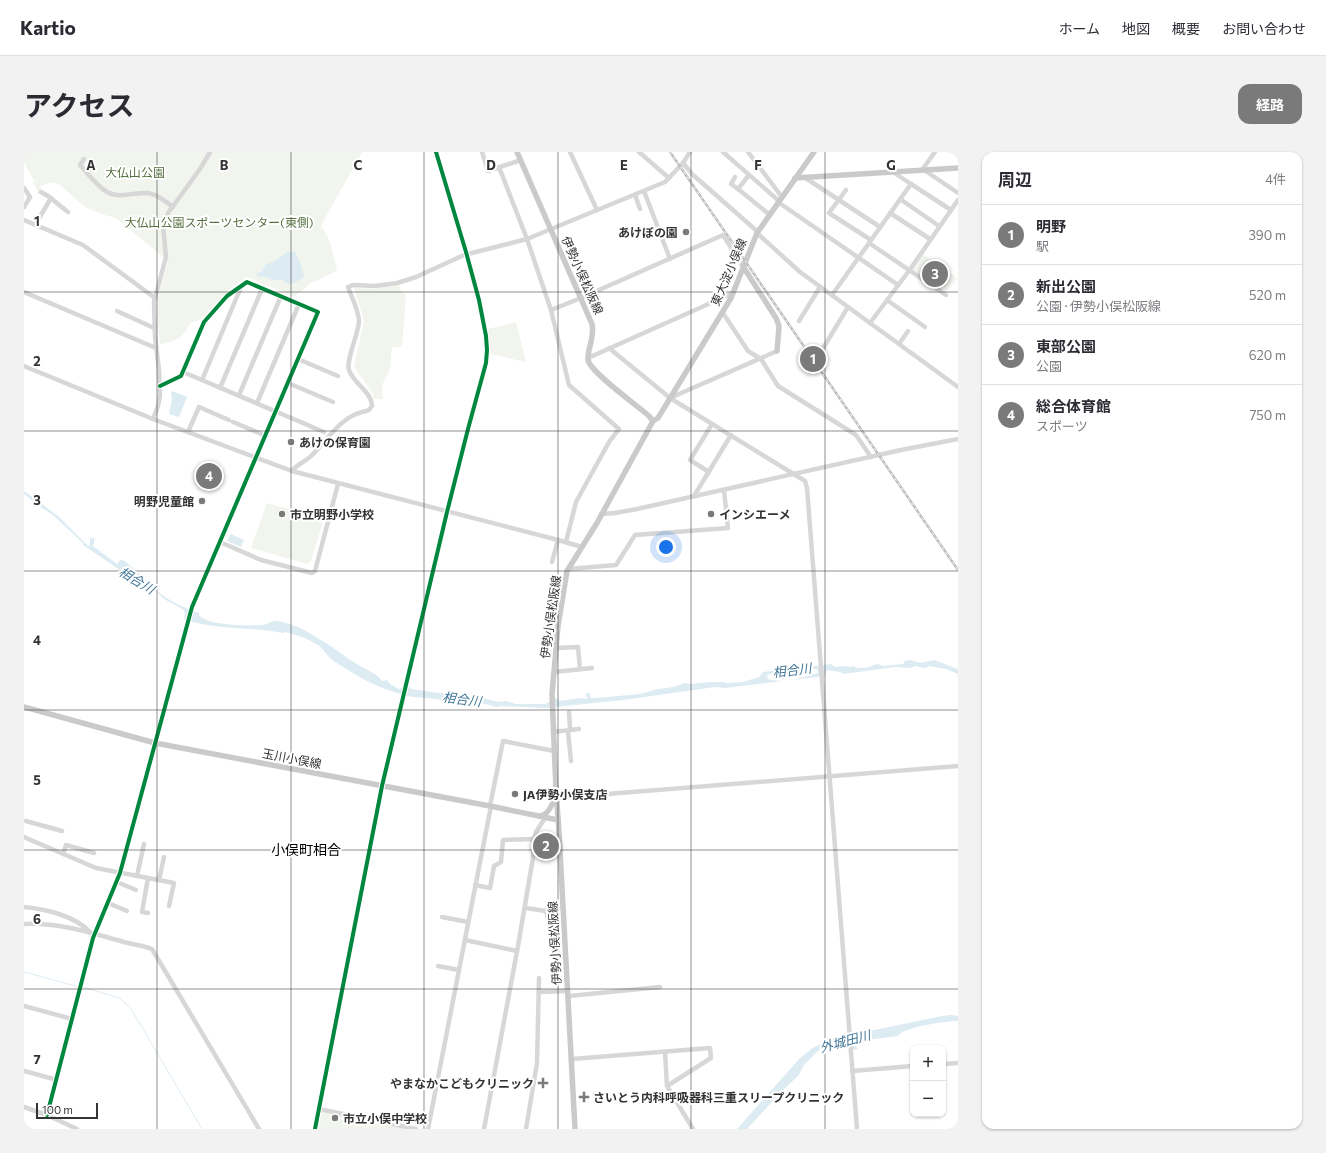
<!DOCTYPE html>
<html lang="ja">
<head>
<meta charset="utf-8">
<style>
  :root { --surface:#fff; --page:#f2f2f3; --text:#2b2b33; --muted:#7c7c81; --line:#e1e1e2; --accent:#7a7a7a }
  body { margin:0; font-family:Commissioner,"Noto Sans JP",sans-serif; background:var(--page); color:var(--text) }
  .controls { position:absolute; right:12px; bottom:12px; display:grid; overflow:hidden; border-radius:8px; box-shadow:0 1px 3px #0004 }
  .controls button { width:36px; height:36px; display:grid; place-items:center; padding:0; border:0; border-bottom:1px solid var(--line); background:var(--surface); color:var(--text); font:20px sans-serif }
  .scale { position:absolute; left:12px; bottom:10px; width:62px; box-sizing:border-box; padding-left:4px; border:2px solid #333; border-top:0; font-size:11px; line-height:14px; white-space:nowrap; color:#333; -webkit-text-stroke:3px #fff; paint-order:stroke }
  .you { position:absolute; left:642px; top:395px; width:14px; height:14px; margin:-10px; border:3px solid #fff; border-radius:50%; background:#1a73e8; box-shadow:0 0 0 6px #1a73e833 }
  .badge { display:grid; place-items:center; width:26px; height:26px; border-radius:50%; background:var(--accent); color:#fff; font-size:13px; font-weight:700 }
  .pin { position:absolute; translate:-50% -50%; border:2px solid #fff; box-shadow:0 1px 4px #0006 }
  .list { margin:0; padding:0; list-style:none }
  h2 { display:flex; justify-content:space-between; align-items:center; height:52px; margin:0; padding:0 16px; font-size:17px }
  h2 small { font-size:13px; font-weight:400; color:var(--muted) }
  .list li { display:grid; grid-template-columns:26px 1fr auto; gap:12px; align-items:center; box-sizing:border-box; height:60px; padding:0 16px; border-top:1px solid var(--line) }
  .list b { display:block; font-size:15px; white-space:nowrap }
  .list p { margin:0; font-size:13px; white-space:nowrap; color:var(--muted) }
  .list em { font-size:13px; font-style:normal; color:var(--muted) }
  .map { position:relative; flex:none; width:934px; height:977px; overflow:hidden; border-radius:12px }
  header { display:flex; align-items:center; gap:24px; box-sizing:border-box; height:56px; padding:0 20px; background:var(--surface); border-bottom:1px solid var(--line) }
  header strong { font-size:19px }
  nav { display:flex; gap:22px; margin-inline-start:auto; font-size:14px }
  .intro { display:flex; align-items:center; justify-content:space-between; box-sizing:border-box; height:96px; padding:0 24px }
  h1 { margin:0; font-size:28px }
  .button { padding:10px 18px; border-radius:12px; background:var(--accent); color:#fff; font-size:14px; font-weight:700 }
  main { display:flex; gap:24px; padding:0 24px }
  aside { flex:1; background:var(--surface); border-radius:12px; box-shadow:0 1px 3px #0004 }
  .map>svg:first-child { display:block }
  .green { fill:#f1f5ed }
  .water { fill:#ddebf3 }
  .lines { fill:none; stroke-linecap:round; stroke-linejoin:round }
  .stream { stroke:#ddebf3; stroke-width:1 }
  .minor { stroke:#d7d7d7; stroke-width:4.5 }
  .major { stroke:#cacaca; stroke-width:5.5 }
  .rail-casing { stroke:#bebebe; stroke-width:2.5 }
  .rail { stroke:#fff; stroke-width:1; stroke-dasharray:3; stroke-linecap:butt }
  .cycleway-casing { stroke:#fff; stroke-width:6 }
  .cycleway { stroke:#00873e; stroke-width:4 }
  .grid { fill:none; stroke:#333; stroke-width:1; stroke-opacity:0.55 }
  .poi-dot { fill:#7a7a7a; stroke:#fff; stroke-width:1.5 }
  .labels { text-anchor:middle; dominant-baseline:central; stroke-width:4; stroke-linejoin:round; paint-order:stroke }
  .park-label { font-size:12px; fill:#56703f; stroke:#fff }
  .poi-label { font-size:12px; font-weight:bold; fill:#333; stroke:#fff; text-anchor:start }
  .street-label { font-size:12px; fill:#333; stroke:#fff }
  .water-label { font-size:13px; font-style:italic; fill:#3f7597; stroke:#fff }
  .quarter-label { font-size:14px; fill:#000; stroke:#fff }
  .grid-label { font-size:13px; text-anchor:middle; font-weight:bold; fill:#333; stroke:#fff; stroke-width:4; stroke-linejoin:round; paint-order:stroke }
</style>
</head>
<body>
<header>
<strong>Kartio</strong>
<nav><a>ホーム</a><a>地図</a><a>概要</a><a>お問い合わせ</a></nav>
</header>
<div class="intro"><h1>アクセス</h1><a class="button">経路</a></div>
<main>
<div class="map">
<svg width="934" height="977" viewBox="0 0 934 977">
  <rect width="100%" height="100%" fill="#fff"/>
  <g class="green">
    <path d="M 1,0 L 338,0 L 300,68 L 297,75 C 306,82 310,108 313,119 L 287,131 L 270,145 L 223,125 L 202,140 L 178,167 L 166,171 C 159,187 152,189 136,192 L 134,174 L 134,146 L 144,109 L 92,66 L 77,62 L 61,55 L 35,32 L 27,30 L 18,34 L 16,33 L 18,39 L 16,42 L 13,41 L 14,39 L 8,29 L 13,30 L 10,28 L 0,10 Z"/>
    <path d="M 899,102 L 933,126 L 922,141 L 889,119 L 889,117 Z"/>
    <path d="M 375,133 L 377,139 L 382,143 L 378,195 L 368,195 L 366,217 L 358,233 L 359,247 L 350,247 L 349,242 L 330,215 L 340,169 L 330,136 L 351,137 L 353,135 Z"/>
    <path d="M 492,170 L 502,210 L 467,202 L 466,200 L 464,177 Z"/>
    <path d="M 243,351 L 300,366 L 287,409 L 283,412 L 227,396 Z"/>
    <path d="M 513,688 L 531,690 L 532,700 L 512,697 Z"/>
    <path d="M 298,960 L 384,977 L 294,977 L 297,962 Z"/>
  </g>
  <g class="water">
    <path d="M 266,99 L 271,100 L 277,113 L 280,125 L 270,131 L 264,132 C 254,124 257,129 248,128 C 246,127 244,126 241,125 C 238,124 235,125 231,123 L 238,119 L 242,112 C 251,112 258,102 266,99 Z"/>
    <path d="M 148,239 L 163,245 L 155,265 L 145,262 L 148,247 L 147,241 Z"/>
    <path d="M 0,339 L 34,364 L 64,394 L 66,394 L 66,385 L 69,387 L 69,386 L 71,387 L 69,394 L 93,412 L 96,408 L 99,408 C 112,417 122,429 134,440 C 147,450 161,456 175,461 L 175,463 C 183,474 226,474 239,473 C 245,472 248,468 254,469 C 285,475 310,498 336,514 C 344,519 353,521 358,529 L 363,528 L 366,532 L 375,537 L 385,534 L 387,537 L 415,541 L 429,542 L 431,544 L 436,545 L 455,545 L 474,550 L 482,549 L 492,552 L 521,552 L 533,546 L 535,549 L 557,546 L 563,547 L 562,541 L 565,541 L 567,546 L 572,546 L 616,542 L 634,537 L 650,535 L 661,531 L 666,532 L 686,530 L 698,530 L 704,531 L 719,530 L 735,525 L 739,520 L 807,512 L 811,515 L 823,514 L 826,515 L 829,514 L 832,516 L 841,516 L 854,512 L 859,514 L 879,512 L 881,509 L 886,508 L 897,511 L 910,508 L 934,517 L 934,522 L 922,517 L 906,514 L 900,516 L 891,514 L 887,516 L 872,515 L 819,522 L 817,520 L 803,518 L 801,524 L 769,528 L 794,521 L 793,517 L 786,517 L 745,522 L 743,523 L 744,527 L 748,528 L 758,529 L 701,536 L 691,535 L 599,548 L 522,556 L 476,554 L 473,555 L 461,552 L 382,544 L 356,535 L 339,527 L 311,510 L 304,504 L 296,494 L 281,486 L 269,482 L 261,480 L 259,481 C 227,474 192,479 160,467 L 161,462 L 160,458 L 140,447 L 123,431 L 113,429 L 111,432 L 99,420 L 59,393 L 59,391 L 29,363 L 18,356 L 0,342 Z"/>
    <path d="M 207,382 L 220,388 L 217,395 L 203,389 Z"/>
    <path d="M 928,863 L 934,864 L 934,869 L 929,869 C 916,871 882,874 874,884 L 835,889 L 832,894 L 834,897 L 829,898 L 823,890 L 805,893 L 797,896 L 780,913 L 774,924 L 759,938 L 723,977 L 713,977 L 776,906 L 790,895 L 812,886 L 918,864 Z"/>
  </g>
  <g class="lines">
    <g class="stream">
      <path d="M 0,820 L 55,835"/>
      <path d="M 59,835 L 95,846 L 106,855 L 178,977"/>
    </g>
    <g class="minor">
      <path d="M 458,0 L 464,19 L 497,8"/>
      <path d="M 546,0 L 573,58"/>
      <path d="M 615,0 L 645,26"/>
      <path d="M 699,0 L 755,49"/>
      <path d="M 724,0 L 758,45"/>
      <path d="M 60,7 L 56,13 C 64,22 73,34 83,40 C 96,47 110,40 124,41 C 133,42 141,49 149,55"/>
      <path d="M 659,11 L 668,22 L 734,80"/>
      <path d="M 475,15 L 503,87 L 527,158 L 545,233 L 595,277 L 585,290 L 552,350 L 542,390"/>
      <path d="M 898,18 L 911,0"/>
      <path d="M 900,18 L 934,41"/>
      <path d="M 725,23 L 714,37 L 746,63"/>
      <path d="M 711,25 L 707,32 L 714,37"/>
      <path d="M 780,25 L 856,75"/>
      <path d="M 887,32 L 927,58"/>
      <path d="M 0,36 L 6,45 L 0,55"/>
      <path d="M 822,38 L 805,61 L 847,88"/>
      <path d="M 620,39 L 646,107"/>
      <path d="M 17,40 L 24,44 L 44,60"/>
      <path d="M 611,43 L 616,57"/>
      <path d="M 876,47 L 915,74"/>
      <path d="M 754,50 L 874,133"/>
      <path d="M 866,61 L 906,87"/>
      <path d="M 0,68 L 59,93 L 131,146"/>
      <path d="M 11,73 L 27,46"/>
      <path d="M 733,81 L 776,120 L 934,235"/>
      <path d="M 845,91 L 922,143"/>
      <path d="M 0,140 L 132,196"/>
      <path d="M 808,143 L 887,32 L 869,20"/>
      <path d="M 863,148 L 901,175"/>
      <path d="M 527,158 L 557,146 L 699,83 L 720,116"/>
      <path d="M 93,159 L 130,176"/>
      <path d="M 699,161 L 724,199 L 737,207 L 754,234 L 832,283 L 847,305"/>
      <path d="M 775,169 L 796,135"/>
      <path d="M 846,171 L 887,116 L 934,48"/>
      <path d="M 875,192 L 884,179"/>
      <path d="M 585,196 L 646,246 L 781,329 L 783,336 L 833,977"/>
      <path d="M 798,198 L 824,155"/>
      <path d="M 564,206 L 709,141"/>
      <path d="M 274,207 L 314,224"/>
      <path d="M 0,214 L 129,267 L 268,319 L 534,388 L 558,395"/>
      <path d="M 159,220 L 300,280"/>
      <path d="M 178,228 L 217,135"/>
      <path d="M 264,231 L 309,250"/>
      <path d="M 196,236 L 238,137"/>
      <path d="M 215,243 L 257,144"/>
      <path d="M 646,246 L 753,199"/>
      <path d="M 233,251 L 275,152"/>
      <path d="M 129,267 L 134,254 L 136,244 L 135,218 L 131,185 L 130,150 L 142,105 L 139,74 L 144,61 L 176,17 L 186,0"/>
      <path d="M 209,270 L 242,284"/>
      <path d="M 164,280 L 175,255 L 205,268"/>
      <path d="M 268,319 C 273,312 281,310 287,304 C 300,292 314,270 330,263 C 335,260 340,260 345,258 L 348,254 C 348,240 329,231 325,218 C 322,207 334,183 335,170 C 335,159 328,146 324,135 L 329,133 L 351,134 L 373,131 L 392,125 L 440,103 L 503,87 L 641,30 L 659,11 L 666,0"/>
      <path d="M 685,320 L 666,308 L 688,272"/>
      <path d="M 670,344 L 707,283"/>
      <path d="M 577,362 L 591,361 L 613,357 L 877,298 L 934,287"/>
      <path d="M 196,390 L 237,408 L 288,421 L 291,419 L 314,332"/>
      <path d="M 528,410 L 534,388"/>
      <path d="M 544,417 L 592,413 L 611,383 L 704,376 L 700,338"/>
      <path d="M 532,496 L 554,495 L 556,517"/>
      <path d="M 530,520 L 568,516"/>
      <path d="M 545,560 L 546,576 L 544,580 L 547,609"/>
      <path d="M 529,580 L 555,577"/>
      <path d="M 533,646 L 934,614"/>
      <path d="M 466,654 L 479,589 L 530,599"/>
      <path d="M 2,669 L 38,679"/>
      <path d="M 0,685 L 72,716 L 150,731 L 145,754"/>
      <path d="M 39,702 L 42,693 L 70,701"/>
      <path d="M 113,724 L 120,692"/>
      <path d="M 135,728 L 140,705"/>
      <path d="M 93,730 L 112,738"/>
      <path d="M 451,733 L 466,736 L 470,714 L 477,710 L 479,688 L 510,687"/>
      <path d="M 84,751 L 103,759"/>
      <path d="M 0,755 C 22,757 51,764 66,780"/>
      <path d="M 501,756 L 522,759 L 539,756"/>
      <path d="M 522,759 L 532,797 L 535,802 L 541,805"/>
      <path d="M 124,761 L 118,760 L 124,726"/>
      <path d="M 418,765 L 444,770"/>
      <path d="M 0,772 C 36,770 70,782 104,791 C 112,793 120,794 128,797 L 235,977"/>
      <path d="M 441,788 L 493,799"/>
      <path d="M 414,814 L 435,818"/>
      <path d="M 515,840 L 544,839"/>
      <path d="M 545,844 L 636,835"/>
      <path d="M 0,854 L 48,867"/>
      <path d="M 641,900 L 643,934 L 669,977"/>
      <path d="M 548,907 L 686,896 L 687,906 L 643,934"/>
      <path d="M 919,912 L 934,911"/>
      <path d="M 0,919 L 33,928"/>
      <path d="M 828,919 L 889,914"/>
      <path d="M 0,955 L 23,963 L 53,977"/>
      <path d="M 295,957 L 392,977"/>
      <path d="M 23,963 L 69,786 L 96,721 L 168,455 L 294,160 L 223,130 L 203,144 L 180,170 L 157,224 L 136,234"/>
      <path d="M 291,977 L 358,634 L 423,360 L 444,277 L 462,211 L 463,198 L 462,184 L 455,148 L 442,100 L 412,0"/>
      <path d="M 404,977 L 467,654"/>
      <path d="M 460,977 L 494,794 L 509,706 L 510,687 L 512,680 L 521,666"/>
      <path d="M 502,977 L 513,911 L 515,826"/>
    </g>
    <g class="major">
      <path d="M 493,0 L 568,172 C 571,186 563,197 564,208 C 566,220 614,254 625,264 L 629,269"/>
      <path d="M 771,26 L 934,16"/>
      <path d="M 720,116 L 752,166 L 755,174 L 753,199"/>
      <path d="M 629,269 L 634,266 L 707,146 L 733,81 L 790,0"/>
      <path d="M 0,555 L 131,591 L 466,654 L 534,668"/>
      <path d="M 516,664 C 525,662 529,652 531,643"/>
      <path d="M 551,977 L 535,680 L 532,638 L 528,542 L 534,474 L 543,419 L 573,371 L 629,269"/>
    </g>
    <defs>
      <path id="rail" d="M 646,0 L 934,418"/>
    </defs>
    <use href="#rail" class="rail-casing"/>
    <use href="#rail" class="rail"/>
    <defs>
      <g id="cycleway">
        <path d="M 23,963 L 69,786 L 96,721 L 168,455 L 294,160 L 223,130 L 203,144 L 180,170 L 157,224 L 136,234"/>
        <path d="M 291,977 L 358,634 L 423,360 L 444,277 L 462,211 L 463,198 L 462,184 L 455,148 L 442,100 L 412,0"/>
      </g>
    </defs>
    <use href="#cycleway" class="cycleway-casing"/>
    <use href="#cycleway" class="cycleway"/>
  </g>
  <path class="grid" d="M 133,0 L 133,977M 267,0 L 267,977M 400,0 L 400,977M 534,0 L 534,977M 667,0 L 667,977M 801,0 L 801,977M 0,140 L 934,140M 0,279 L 934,279M 0,419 L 934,419M 0,558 L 934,558M 0,698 L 934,698M 0,837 L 934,837"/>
  <g class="poi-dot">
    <circle cx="662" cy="80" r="4"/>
    <circle cx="267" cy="290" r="4"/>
    <circle cx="178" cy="349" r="4"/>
    <circle cx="258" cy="362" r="4"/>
    <circle cx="687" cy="362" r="4"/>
    <circle cx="491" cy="642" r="4"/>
    <path d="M517 925h4v4h4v4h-4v4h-4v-4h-4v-4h4z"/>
    <path d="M558 939h4v4h4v4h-4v4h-4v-4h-4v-4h4z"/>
    <circle cx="311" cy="966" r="4"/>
  </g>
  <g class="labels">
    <g class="park-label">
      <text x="111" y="20">大仏山公園</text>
      <text x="195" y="70">大仏山公園スポーツセンター(東側)</text>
    </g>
    <g class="poi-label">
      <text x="654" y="80" text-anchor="end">あけぼの園</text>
      <text x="275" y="290">あけの保育園</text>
      <text x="170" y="349" text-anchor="end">明野児童館</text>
      <text x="266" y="362">市立明野小学校</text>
      <text x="695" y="362">インシエーメ</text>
      <text x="499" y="642">JA伊勢小俣支店</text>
      <text x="510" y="931" text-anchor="end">やまなかこどもクリニック</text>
      <text x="569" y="945">さいとう内科呼吸器科三重スリープクリニック</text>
      <text x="319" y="966">市立小俣中学校</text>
    </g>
    <g class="street-label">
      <text transform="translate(704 120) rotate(-67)">東大淀小俣線</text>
      <text transform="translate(559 123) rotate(66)">伊勢小俣松阪線</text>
      <text transform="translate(526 465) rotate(-82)">伊勢小俣松阪線</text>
      <text transform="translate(268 606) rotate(11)">玉川小俣線</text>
      <text transform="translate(530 791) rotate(-93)">伊勢小俣松阪線</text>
    </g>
    <g class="water-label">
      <text transform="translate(113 428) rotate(31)">相合川</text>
      <text transform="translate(768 518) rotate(-7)">相合川</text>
      <text transform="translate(438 547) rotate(7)">相合川</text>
      <text transform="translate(821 889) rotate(-15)">外城田川</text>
    </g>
    <g class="quarter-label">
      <text x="282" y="697">小俣町相合</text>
    </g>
  </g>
  <g class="grid-label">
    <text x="67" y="18">A</text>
    <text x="200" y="18">B</text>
    <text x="334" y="18">C</text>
    <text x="467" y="18">D</text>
    <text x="600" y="18">E</text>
    <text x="734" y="18">F</text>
    <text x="867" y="18">G</text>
    <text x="13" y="74">1</text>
    <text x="13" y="214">2</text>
    <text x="13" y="353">3</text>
    <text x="13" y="493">4</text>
    <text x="13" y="633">5</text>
    <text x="13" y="772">6</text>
    <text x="13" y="912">7</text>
  </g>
</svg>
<div class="controls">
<button>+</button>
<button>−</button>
</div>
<div class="scale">100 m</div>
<div class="you"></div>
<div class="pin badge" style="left:789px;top:207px">1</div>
<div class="pin badge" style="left:522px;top:694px">2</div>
<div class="pin badge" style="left:911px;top:122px">3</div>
<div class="pin badge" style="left:185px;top:324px">4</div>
</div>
<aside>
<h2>周辺<small>4件</small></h2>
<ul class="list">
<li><span class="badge">1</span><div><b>明野</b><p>駅</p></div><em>390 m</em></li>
<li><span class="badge">2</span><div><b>新出公園</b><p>公園 · 伊勢小俣松阪線</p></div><em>520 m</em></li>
<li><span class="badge">3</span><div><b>東部公園</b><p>公園</p></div><em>620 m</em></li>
<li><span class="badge">4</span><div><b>総合体育館</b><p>スポーツ</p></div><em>750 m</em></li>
</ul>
</aside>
</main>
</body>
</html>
